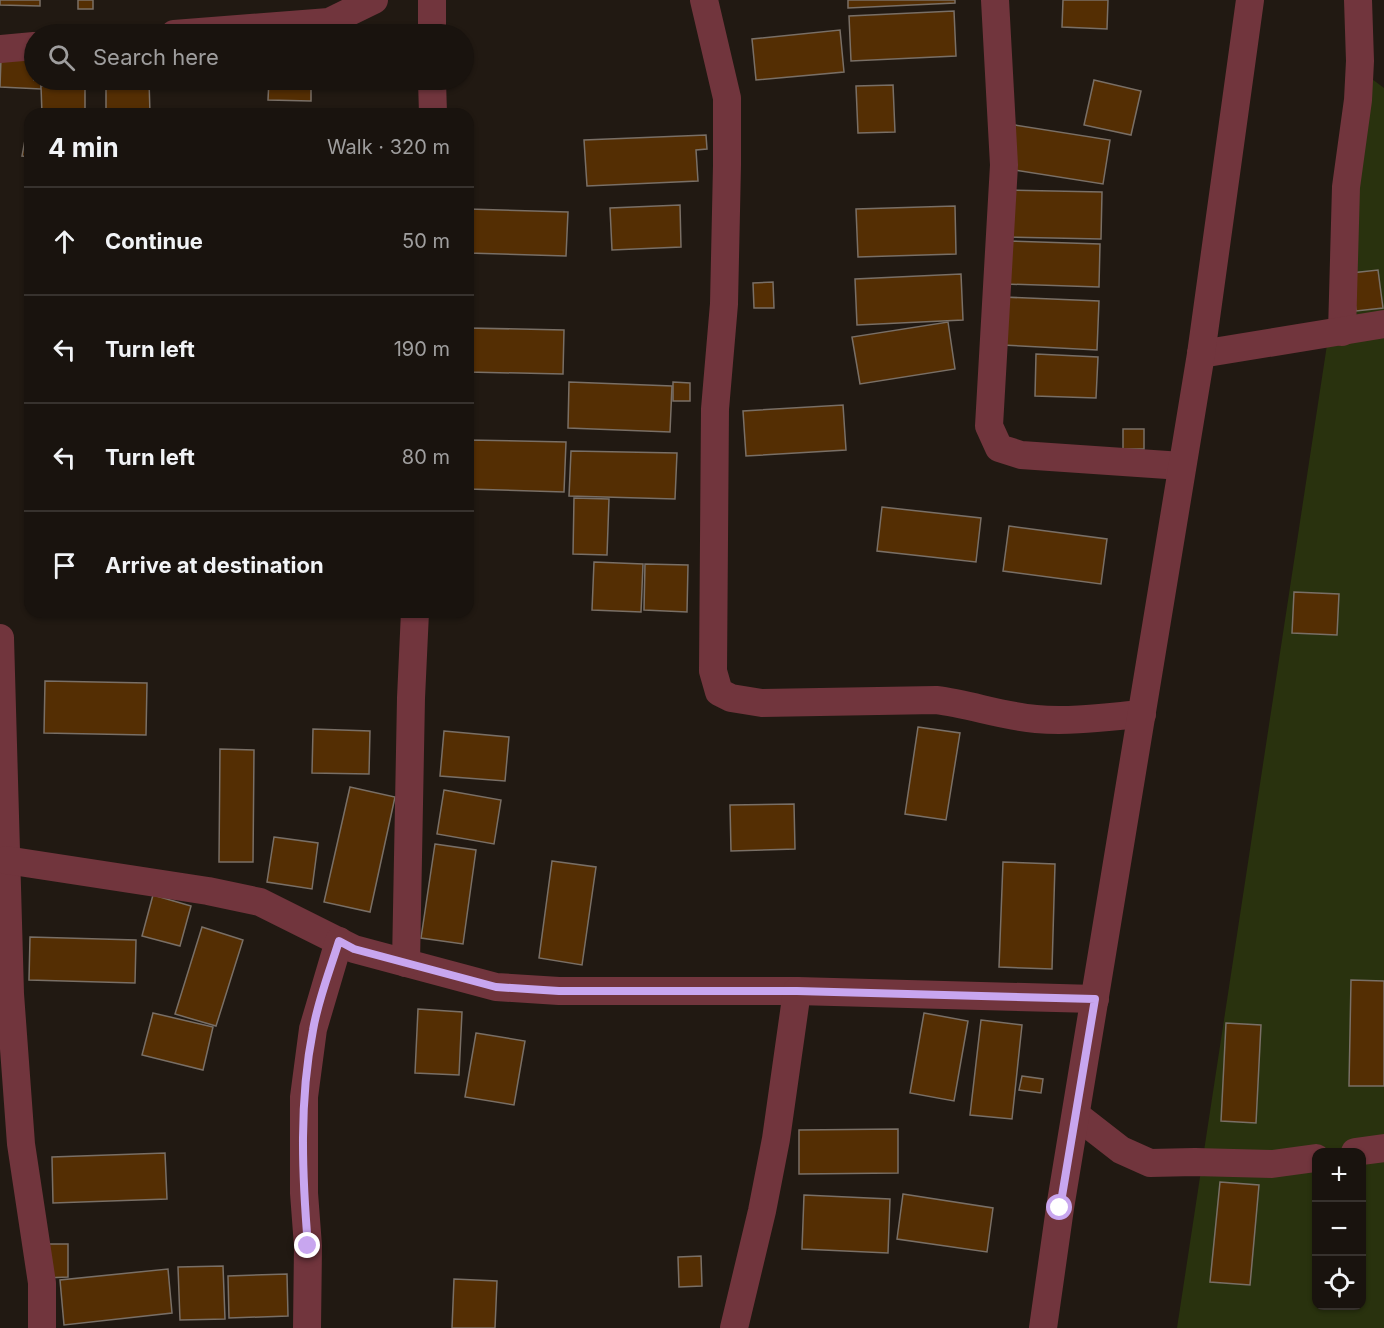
<!DOCTYPE html>
<html lang="en">
<head>
<meta charset="utf-8">
<style>
  :root { --surface:#19130e; --page:#221c17; --text:#f1f3f6; --muted:#9f9e9e; --line:#37322e }
  body { margin:0; font-family:Inter,sans-serif; background:var(--page); color:var(--text) }
  .controls { position:absolute; right:18px; bottom:18px; display:grid; overflow:hidden; border-radius:12px; box-shadow:0 2px 4px #0004 }
  .controls button { width:54px; height:54px; display:grid; place-items:center; padding:0; border:0; border-bottom:2px solid var(--line); background:var(--surface); color:var(--text); font:30px sans-serif }
  .stop { position:absolute; width:18px; height:18px; margin:-14px; border:4px solid #c8a6ef; border-radius:50%; background:#fff }
  .stop.end { background:#c8a6ef; border-color:#fff; box-shadow:0 2px 6px #0008 }
  .list { margin:0; padding:0; list-style:none }
  h2 { display:flex; justify-content:space-between; align-items:center; height:78px; margin:0; padding:0 24px; font-size:26px }
  h2 small { font-size:20px; font-weight:400; color:var(--muted) }
  .list li { display:grid; grid-template-columns:39px 1fr auto; gap:18px; align-items:center; box-sizing:border-box; height:108px; padding:0 24px; border-top:2px solid var(--line) }
  .list b { display:block; font-size:22px; white-space:nowrap }
  .list em { font-size:20px; font-style:normal; color:var(--muted) }
  .icon { flex:none; width:33px; height:33px; fill:none; stroke:currentColor; stroke-width:2; stroke-linecap:round; stroke-linejoin:round }
  .map { position:relative; flex:none; width:1384px; height:1328px; overflow:hidden }
  .search { position:absolute; background:var(--surface); box-shadow:0 2px 4px #0004; left:24px; top:24px; width:450px; height:66px; display:flex; align-items:center; gap:15px; box-sizing:border-box; padding:0 21px; border-radius:33px; color:var(--muted); font-size:22px }
  .panel { position:absolute; background:var(--surface); box-shadow:0 2px 4px #0004; left:24px; top:108px; width:450px; height:510px; border-radius:18px }
  .map>svg:first-child { display:block }
  .green { fill:#29320e; fill-rule:evenodd }
  .building { fill:#542e03; stroke:#796f66; stroke-width:1.5 }
  .lines { fill:none; stroke-linecap:round; stroke-linejoin:round }
  .minor { stroke:#71353d; stroke-width:28 }
  .route { stroke:#c8a6ef; stroke-width:8 }
</style>
</head>
<body>
<div class="map">
<svg width="1384" height="1328" viewBox="0 0 1384 1328">
  <rect width="100%" height="100%" fill="#211912"/>
  <path class="green" d="M 1368,76 L 1384,88 L 1384,1328 L 1177,1328 ZM 1316,1152 L 1362,1152 L 1362,1306 L 1316,1306 Z"/>
  <g class="building">
    <path d="M 0,0 L 40,0 L 40,6 L 0,5 Z"/>
    <rect x="78" y="0" width="15" height="9"/>
    <path d="M 848,0 L 955,0 L 955,3 L 848,8 Z"/>
    <path d="M 1063,0 L 1108,0 L 1107,29 L 1062,27 Z"/>
    <path d="M 954,11 L 956,56 L 851,61 L 849,16 Z"/>
    <path d="M 840,30 L 844,72 L 756,80 L 752,39 Z"/>
    <path d="M 1,58 L 34,59 L 34,80 L 41,80 L 41,89 L 0,87 Z"/>
    <path d="M 106,80 L 149,80 L 150,114 L 106,114 Z"/>
    <path d="M 269,80 L 311,80 L 311,101 L 268,100 Z"/>
    <path d="M 331,80 L 375,80 L 375,85 L 331,83 Z"/>
    <path d="M 1094,80 L 1141,91 L 1131,135 L 1084,125 Z"/>
    <path d="M 893,85 L 895,132 L 858,133 L 856,86 Z"/>
    <path d="M 41,86 L 85,86 L 85,114 L 42,114 Z"/>
    <path d="M 1015,125 L 1110,140 L 1103,184 L 1008,169 Z"/>
    <path d="M 706,135 L 707,149 L 696,150 L 698,181 L 587,186 L 584,140 Z"/>
    <path d="M 25,140 L 30,140 L 30,157 L 22,156 Z"/>
    <path d="M 1010,190 L 1102,192 L 1101,239 L 1010,237 Z"/>
    <path d="M 680,205 L 681,247 L 612,250 L 610,208 Z"/>
    <path d="M 955,206 L 956,254 L 858,257 L 856,209 Z"/>
    <path d="M 468,209 L 568,212 L 566,256 L 468,253 Z"/>
    <path d="M 1007,241 L 1100,244 L 1099,287 L 1006,284 Z"/>
    <path d="M 30,253 L 30,296 L 28,296 L 27,254 Z"/>
    <path d="M 1378,270 L 1383,308 L 1356,311 L 1351,273 Z"/>
    <path d="M 961,274 L 963,320 L 857,325 L 855,279 Z"/>
    <path d="M 773,282 L 774,308 L 754,308 L 753,283 Z"/>
    <path d="M 1003,297 L 1099,301 L 1097,350 L 1002,345 Z"/>
    <path d="M 948,322 L 955,369 L 860,384 L 852,337 Z"/>
    <path d="M 468,328 L 564,330 L 563,374 L 468,372 Z"/>
    <path d="M 1036,354 L 1098,357 L 1096,398 L 1035,396 Z"/>
    <path d="M 569,382 L 672,386 L 670,432 L 568,428 Z"/>
    <path d="M 673,382 L 690,383 L 690,401 L 673,401 Z"/>
    <path d="M 843,405 L 846,450 L 746,456 L 743,411 Z"/>
    <rect x="1123" y="429" width="21" height="20"/>
    <path d="M 468,440 L 566,442 L 564,492 L 468,489 Z"/>
    <path d="M 571,451 L 677,453 L 675,499 L 569,496 Z"/>
    <path d="M 574,498 L 609,499 L 607,555 L 573,554 Z"/>
    <path d="M 882,507 L 981,518 L 976,562 L 877,551 Z"/>
    <path d="M 1009,526 L 1107,539 L 1101,584 L 1003,571 Z"/>
    <path d="M 594,562 L 643,564 L 641,612 L 592,610 Z"/>
    <path d="M 645,564 L 688,565 L 687,612 L 644,610 Z"/>
    <path d="M 1294,592 L 1339,594 L 1337,635 L 1292,633 Z"/>
    <path d="M 45,681 L 147,683 L 146,735 L 44,733 Z"/>
    <path d="M 918,727 L 960,733 L 946,820 L 905,814 Z"/>
    <path d="M 313,729 L 370,731 L 369,774 L 312,773 Z"/>
    <path d="M 444,731 L 509,737 L 505,781 L 440,776 Z"/>
    <path d="M 220,749 L 254,750 L 253,862 L 219,862 Z"/>
    <path d="M 350,787 L 395,797 L 370,912 L 324,902 Z"/>
    <path d="M 444,790 L 501,800 L 494,844 L 437,834 Z"/>
    <path d="M 794,804 L 795,849 L 731,851 L 730,805 Z"/>
    <path d="M 274,837 L 318,843 L 312,889 L 267,882 Z"/>
    <path d="M 435,844 L 476,850 L 463,944 L 421,938 Z"/>
    <path d="M 552,861 L 596,867 L 582,965 L 539,958 Z"/>
    <path d="M 1003,862 L 1055,864 L 1052,969 L 999,967 Z"/>
    <path d="M 153,895 L 191,906 L 180,946 L 142,936 Z"/>
    <path d="M 202,927 L 243,940 L 216,1026 L 175,1014 Z"/>
    <path d="M 30,937 L 136,940 L 135,983 L 29,980 Z"/>
    <path d="M 1351,980 L 1384,981 L 1384,1086 L 1349,1086 Z"/>
    <path d="M 418,1009 L 462,1012 L 459,1075 L 415,1073 Z"/>
    <path d="M 153,1013 L 213,1027 L 203,1070 L 142,1055 Z"/>
    <path d="M 924,1013 L 968,1021 L 954,1101 L 910,1093 Z"/>
    <path d="M 981,1020 L 1022,1025 L 1012,1119 L 970,1115 Z"/>
    <path d="M 1226,1023 L 1261,1025 L 1256,1123 L 1221,1121 Z"/>
    <path d="M 476,1033 L 525,1041 L 514,1105 L 465,1097 Z"/>
    <path d="M 1022,1076 L 1043,1079 L 1041,1093 L 1019,1090 Z"/>
    <path d="M 898,1129 L 898,1173 L 799,1174 L 799,1130 Z"/>
    <path d="M 165,1153 L 167,1199 L 53,1203 L 52,1157 Z"/>
    <path d="M 1220,1182 L 1259,1185 L 1250,1285 L 1210,1282 Z"/>
    <path d="M 903,1194 L 993,1208 L 987,1252 L 897,1239 Z"/>
    <path d="M 804,1195 L 890,1199 L 888,1253 L 802,1249 Z"/>
    <path d="M 43,1244 L 68,1244 L 68,1277 L 44,1278 Z"/>
    <path d="M 701,1256 L 702,1286 L 679,1287 L 678,1257 Z"/>
    <path d="M 223,1266 L 225,1319 L 180,1320 L 178,1267 Z"/>
    <path d="M 168,1269 L 172,1313 L 64,1325 L 60,1280 Z"/>
    <path d="M 287,1274 L 288,1316 L 229,1318 L 228,1276 Z"/>
    <path d="M 454,1279 L 497,1281 L 495,1328 L 452,1328 Z"/>
  </g>
  <g class="lines">
    <g class="minor">
      <path d="M 432,0 L 432,34"/>
      <path d="M 704,0 L 727,98 L 727,165 L 724,304 L 715,409 L 713,671 L 719,692 L 731,698 L 762,703 L 936,700 C 969,704 1002,716 1036,719 C 1071,722 1107,717 1142,714"/>
      <path d="M 995,0 L 1004,165 L 989,426 L 999,448 L 1021,455 L 1182,466"/>
      <path d="M 174,34 L 329,22 L 374,0"/>
      <path d="M 0,49 L 34,46"/>
      <path d="M 432,80 L 433,114"/>
      <path d="M 1342,332 L 1346,187 L 1358,100 L 1360,61 L 1358,0"/>
      <path d="M 1201,354 L 1384,324"/>
      <path d="M 0,638 L 10,994 L 21,1144 L 42,1283 L 42,1328"/>
      <path d="M 6,860 L 208,891 L 260,902 L 354,949 L 496,987 L 559,991 L 797,991 L 1095,999"/>
      <path d="M 406,963 L 411,698 L 415,612"/>
      <path d="M 1076,1115 L 1121,1150 L 1150,1163 L 1195,1162 L 1272,1164 L 1316,1158"/>
      <path d="M 1355,1152 L 1384,1148"/>
      <path d="M 307,1328 L 308,1246 L 304,1193 L 304,1097 L 313,1029 L 339,941"/>
      <path d="M 734,1328 L 762,1211 L 776,1139 L 797,991"/>
      <path d="M 1043,1328 L 1060,1208 L 1201,354 L 1250,0"/>
    </g>
  </g>
  <g class="lines">
    <path class="route" d="M 308,1246 C 302,1174 299,1101 313,1030 C 318,1000 330,970 339,941 L 354,949 L 496,987 L 559,991 L 797,991 L 1095,999 L 1060,1208"/>
  </g>
</svg>
<div class="controls">
<button>+</button>
<button>−</button>
<button><svg class="icon" aria-label="locate" viewBox="0 0 24 24"><circle cx="12" cy="12" r="6"/><path d="M12 2v4M12 18v4M2 12h4M18 12h4"/></svg></button>
</div>
<div class="stop" style="left:1060px;top:1208px"></div>
<div class="stop end" style="left:308px;top:1246px"></div>
<div class="search"><svg class="icon" aria-label="search" viewBox="0 0 24 24"><circle cx="10" cy="10" r="6"/><path d="M15 15l6 6"/></svg>Search here</div>
<section class="panel">
<h2>4 min<small>Walk · 320 m</small></h2>
<ul class="list">
<li><svg class="icon" aria-label="ahead" viewBox="0 0 24 24"><path d="M12 20V5M6 11l6-6 6 6"/></svg><div><b>Continue</b></div><em>50 m</em></li>
<li><svg class="icon" aria-label="left" viewBox="0 0 24 24"><path d="M17 20v-9H6M10 6l-5 5 5 5"/></svg><div><b>Turn left</b></div><em>190 m</em></li>
<li><svg class="icon" aria-label="left" viewBox="0 0 24 24"><path d="M17 20v-9H6M10 6l-5 5 5 5"/></svg><div><b>Turn left</b></div><em>80 m</em></li>
<li><svg class="icon" aria-label="arrive" viewBox="0 0 24 24"><path d="M6 21V4h12l-3 4 3 4H6"/></svg><div><b>Arrive at destination</b></div></li>
</ul>
</section>
</div>
</body>
</html>
